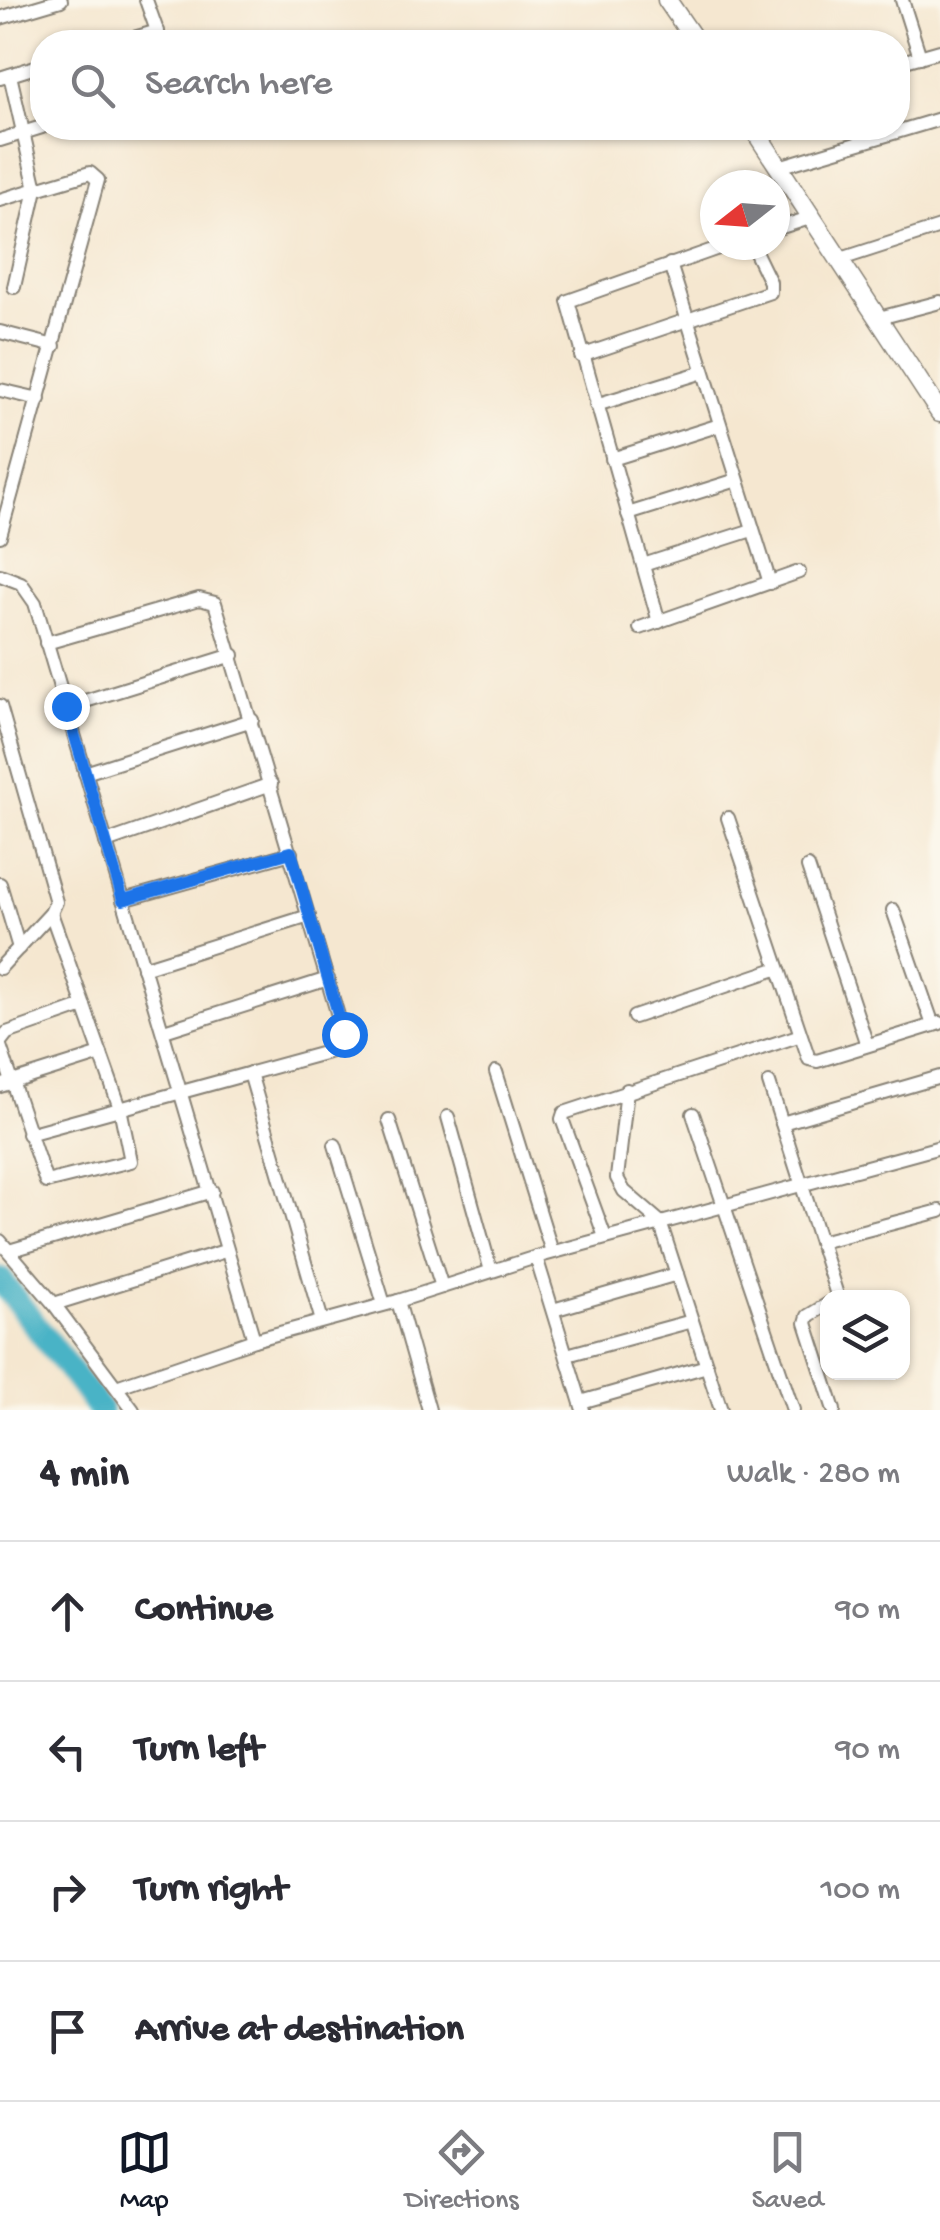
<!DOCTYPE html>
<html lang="en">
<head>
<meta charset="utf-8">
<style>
  :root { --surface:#fff; --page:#f7f7f7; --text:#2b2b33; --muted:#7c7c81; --line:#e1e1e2; --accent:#111827 }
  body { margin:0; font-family:"Gochi Hand",sans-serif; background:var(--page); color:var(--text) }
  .controls { position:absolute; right:30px; bottom:30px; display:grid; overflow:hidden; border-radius:20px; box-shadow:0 2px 8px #0004 }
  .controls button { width:90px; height:90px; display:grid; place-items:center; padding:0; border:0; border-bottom:2px solid var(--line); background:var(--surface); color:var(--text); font:50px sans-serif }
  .compass { position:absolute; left:700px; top:170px; width:90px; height:90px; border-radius:50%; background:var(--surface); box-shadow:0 2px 8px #0004; rotate:253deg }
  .stop { position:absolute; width:30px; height:30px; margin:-22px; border:8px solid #1a73e8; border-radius:50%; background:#fff }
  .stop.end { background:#1a73e8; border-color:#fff; box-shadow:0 2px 10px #0008 }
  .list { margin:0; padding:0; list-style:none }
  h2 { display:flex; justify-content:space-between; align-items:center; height:130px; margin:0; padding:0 40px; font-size:42px }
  h2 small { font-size:32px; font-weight:400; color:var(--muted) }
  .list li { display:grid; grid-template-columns:65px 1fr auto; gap:30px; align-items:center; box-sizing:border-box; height:140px; padding:0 40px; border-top:2px solid var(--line) }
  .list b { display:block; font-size:38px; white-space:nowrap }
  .list em { font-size:32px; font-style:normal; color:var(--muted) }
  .icon { flex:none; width:55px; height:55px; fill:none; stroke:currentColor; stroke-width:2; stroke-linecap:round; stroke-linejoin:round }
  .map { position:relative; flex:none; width:940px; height:1410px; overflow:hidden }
  .search { position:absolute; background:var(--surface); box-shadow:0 2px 8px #0004; left:30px; right:30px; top:30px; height:110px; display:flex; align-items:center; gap:25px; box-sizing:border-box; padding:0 35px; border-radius:40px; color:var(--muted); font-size:38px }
  .sheet { height:690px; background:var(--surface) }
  nav { display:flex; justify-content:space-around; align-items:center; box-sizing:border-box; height:140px; border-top:2px solid var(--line); background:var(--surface); font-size:28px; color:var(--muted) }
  nav a { display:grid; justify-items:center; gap:5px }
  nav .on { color:var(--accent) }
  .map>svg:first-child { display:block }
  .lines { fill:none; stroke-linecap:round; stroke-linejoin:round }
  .river { stroke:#48b3c6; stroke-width:25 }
  .minor-casing { stroke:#888276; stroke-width:16 }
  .major-casing { stroke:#888276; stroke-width:21 }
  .minor { stroke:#fff; stroke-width:12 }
  .major { stroke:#fff; stroke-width:18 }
  .route { stroke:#1a73e8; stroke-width:12 }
</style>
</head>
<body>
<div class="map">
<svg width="940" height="1410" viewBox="0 0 940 1410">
  <rect width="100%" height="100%" fill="#fbf7ec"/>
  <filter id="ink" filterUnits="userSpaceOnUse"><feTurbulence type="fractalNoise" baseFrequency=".01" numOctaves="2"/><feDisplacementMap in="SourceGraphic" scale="20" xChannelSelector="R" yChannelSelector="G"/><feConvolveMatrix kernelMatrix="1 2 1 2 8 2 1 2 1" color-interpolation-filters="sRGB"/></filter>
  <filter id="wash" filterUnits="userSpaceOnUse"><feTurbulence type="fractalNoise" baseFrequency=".0048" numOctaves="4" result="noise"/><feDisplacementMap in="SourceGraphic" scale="40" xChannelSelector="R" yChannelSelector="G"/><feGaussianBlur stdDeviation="2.25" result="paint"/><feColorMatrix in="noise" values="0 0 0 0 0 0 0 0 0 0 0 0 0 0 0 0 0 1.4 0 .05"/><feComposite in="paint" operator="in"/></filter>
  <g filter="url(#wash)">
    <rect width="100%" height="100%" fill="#f5e7d0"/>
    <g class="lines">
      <path class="river" d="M 0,1279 L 100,1410"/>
    </g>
  </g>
  <g filter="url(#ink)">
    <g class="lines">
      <defs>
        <g id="minor">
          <path d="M 146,0 L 161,42"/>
          <path d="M 902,0 L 920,57"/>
          <path d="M 0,18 L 61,0"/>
          <path d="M 120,42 L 158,31"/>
          <path d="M 898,63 L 940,51"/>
          <path d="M 10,75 L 36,189 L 14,287"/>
          <path d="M 0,78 L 42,65"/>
          <path d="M 0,140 L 42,127"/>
          <path d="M 779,167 L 940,119"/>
          <path d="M 0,200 L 90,173 L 98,180 L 0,536"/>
          <path d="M 775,229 L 813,217"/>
          <path d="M 841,259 L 940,227"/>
          <path d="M 670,264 L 770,583"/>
          <path d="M 879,318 L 940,302"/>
          <path d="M 0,332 L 54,346"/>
          <path d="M 581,356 L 770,292 L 770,282 L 752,245"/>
          <path d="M 0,390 L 39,399"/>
          <path d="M 596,405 L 703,372"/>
          <path d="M 612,459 L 720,425"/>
          <path d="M 628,514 L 737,480"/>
          <path d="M 643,565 L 752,530"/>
          <path d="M 0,575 L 21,583 L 35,603 L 254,1340"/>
          <path d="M 659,622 L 568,301 L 727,245"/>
          <path d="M 640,628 L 799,572"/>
          <path d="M 0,706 L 56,902 L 51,913 L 0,968"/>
          <path d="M 66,707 L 233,655"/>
          <path d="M 85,773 L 252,720"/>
          <path d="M 728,818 L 809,1059 L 817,1061 L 940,1023"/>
          <path d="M 106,842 L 271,784"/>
          <path d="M 808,867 L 867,1045"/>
          <path d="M 0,884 L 19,948"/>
          <path d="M 123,900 L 291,853"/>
          <path d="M 893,910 L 933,1025"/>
          <path d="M 143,968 L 309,916"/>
          <path d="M 634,1017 L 776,969"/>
          <path d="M 164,1031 L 328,979"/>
          <path d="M 0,1042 L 7,1033 L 84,1006"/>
          <path d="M 0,1046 L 46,1182 L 131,1161 L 120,1108 L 51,913"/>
          <path d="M 496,1072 L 552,1252"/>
          <path d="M 250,1073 L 322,1321"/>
          <path d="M 769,1083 L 838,1298"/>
          <path d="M 0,1086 L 101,1054"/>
          <path d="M 627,1090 L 617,1178 L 624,1191 L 660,1222 L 721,1410"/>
          <path d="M 693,1114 L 793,1410"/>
          <path d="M 448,1117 L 491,1271"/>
          <path d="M 389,1120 L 442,1287"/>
          <path d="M 782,1123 L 940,1077"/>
          <path d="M 28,1134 L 335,1050 L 345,1039 L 215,603 L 199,599 L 46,643"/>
          <path d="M 335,1145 L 384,1304"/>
          <path d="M 605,1237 L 562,1119 L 564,1113 L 798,1036"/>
          <path d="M 0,1241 L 54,1304 L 133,1410"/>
          <path d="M 820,1242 L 940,1211"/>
          <path d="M 9,1251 L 212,1191"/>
          <path d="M 536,1257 L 583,1410"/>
          <path d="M 398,1301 L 429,1410"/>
          <path d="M 54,1304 L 225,1251"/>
          <path d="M 828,1304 L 808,1316 L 806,1323 L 834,1410"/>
          <path d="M 553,1310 L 677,1274"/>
          <path d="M 567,1355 L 692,1321"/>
          <path d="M 119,1386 L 254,1340 L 398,1301 L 536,1257 L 940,1147"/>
          <path d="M 581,1402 L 707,1366"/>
        </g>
        <g id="major">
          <path d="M 667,0 L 696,42"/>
          <path d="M 753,128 L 940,413"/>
        </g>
      </defs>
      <use href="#minor" class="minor-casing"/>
      <use href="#major" class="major-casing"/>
      <use href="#minor" class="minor"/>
      <use href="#major" class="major"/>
    </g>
  </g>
  <g class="lines" filter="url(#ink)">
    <path class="route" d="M 66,706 L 123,900 L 291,852 L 344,1034"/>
  </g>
</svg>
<div class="controls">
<button><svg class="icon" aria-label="layers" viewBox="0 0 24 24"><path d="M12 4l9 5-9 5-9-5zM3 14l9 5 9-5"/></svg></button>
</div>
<svg class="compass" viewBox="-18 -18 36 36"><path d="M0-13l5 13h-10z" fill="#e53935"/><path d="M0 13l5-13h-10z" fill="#7c7c81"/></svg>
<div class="stop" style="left:344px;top:1034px"></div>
<div class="stop end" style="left:66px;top:706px"></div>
<div class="search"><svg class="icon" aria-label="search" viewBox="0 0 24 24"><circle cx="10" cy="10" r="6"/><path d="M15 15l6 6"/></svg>Search here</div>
</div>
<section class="sheet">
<h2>4 min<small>Walk · 280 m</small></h2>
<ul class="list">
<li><svg class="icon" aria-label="ahead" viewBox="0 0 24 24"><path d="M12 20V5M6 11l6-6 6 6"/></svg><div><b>Continue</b></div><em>90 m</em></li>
<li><svg class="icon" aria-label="left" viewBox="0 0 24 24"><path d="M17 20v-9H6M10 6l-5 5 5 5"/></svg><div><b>Turn left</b></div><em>90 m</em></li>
<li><svg class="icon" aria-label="right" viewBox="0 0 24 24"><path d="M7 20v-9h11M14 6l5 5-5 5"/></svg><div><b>Turn right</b></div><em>100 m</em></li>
<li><svg class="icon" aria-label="arrive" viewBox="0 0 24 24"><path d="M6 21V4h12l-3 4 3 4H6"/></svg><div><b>Arrive at destination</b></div></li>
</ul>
</section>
<nav>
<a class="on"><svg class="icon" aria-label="map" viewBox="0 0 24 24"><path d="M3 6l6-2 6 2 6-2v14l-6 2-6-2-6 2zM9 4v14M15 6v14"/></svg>Map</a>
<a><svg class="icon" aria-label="directions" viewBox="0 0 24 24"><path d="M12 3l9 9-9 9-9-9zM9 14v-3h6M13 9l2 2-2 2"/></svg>Directions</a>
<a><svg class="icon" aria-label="saved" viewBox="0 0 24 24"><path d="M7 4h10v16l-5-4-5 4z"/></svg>Saved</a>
</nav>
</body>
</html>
